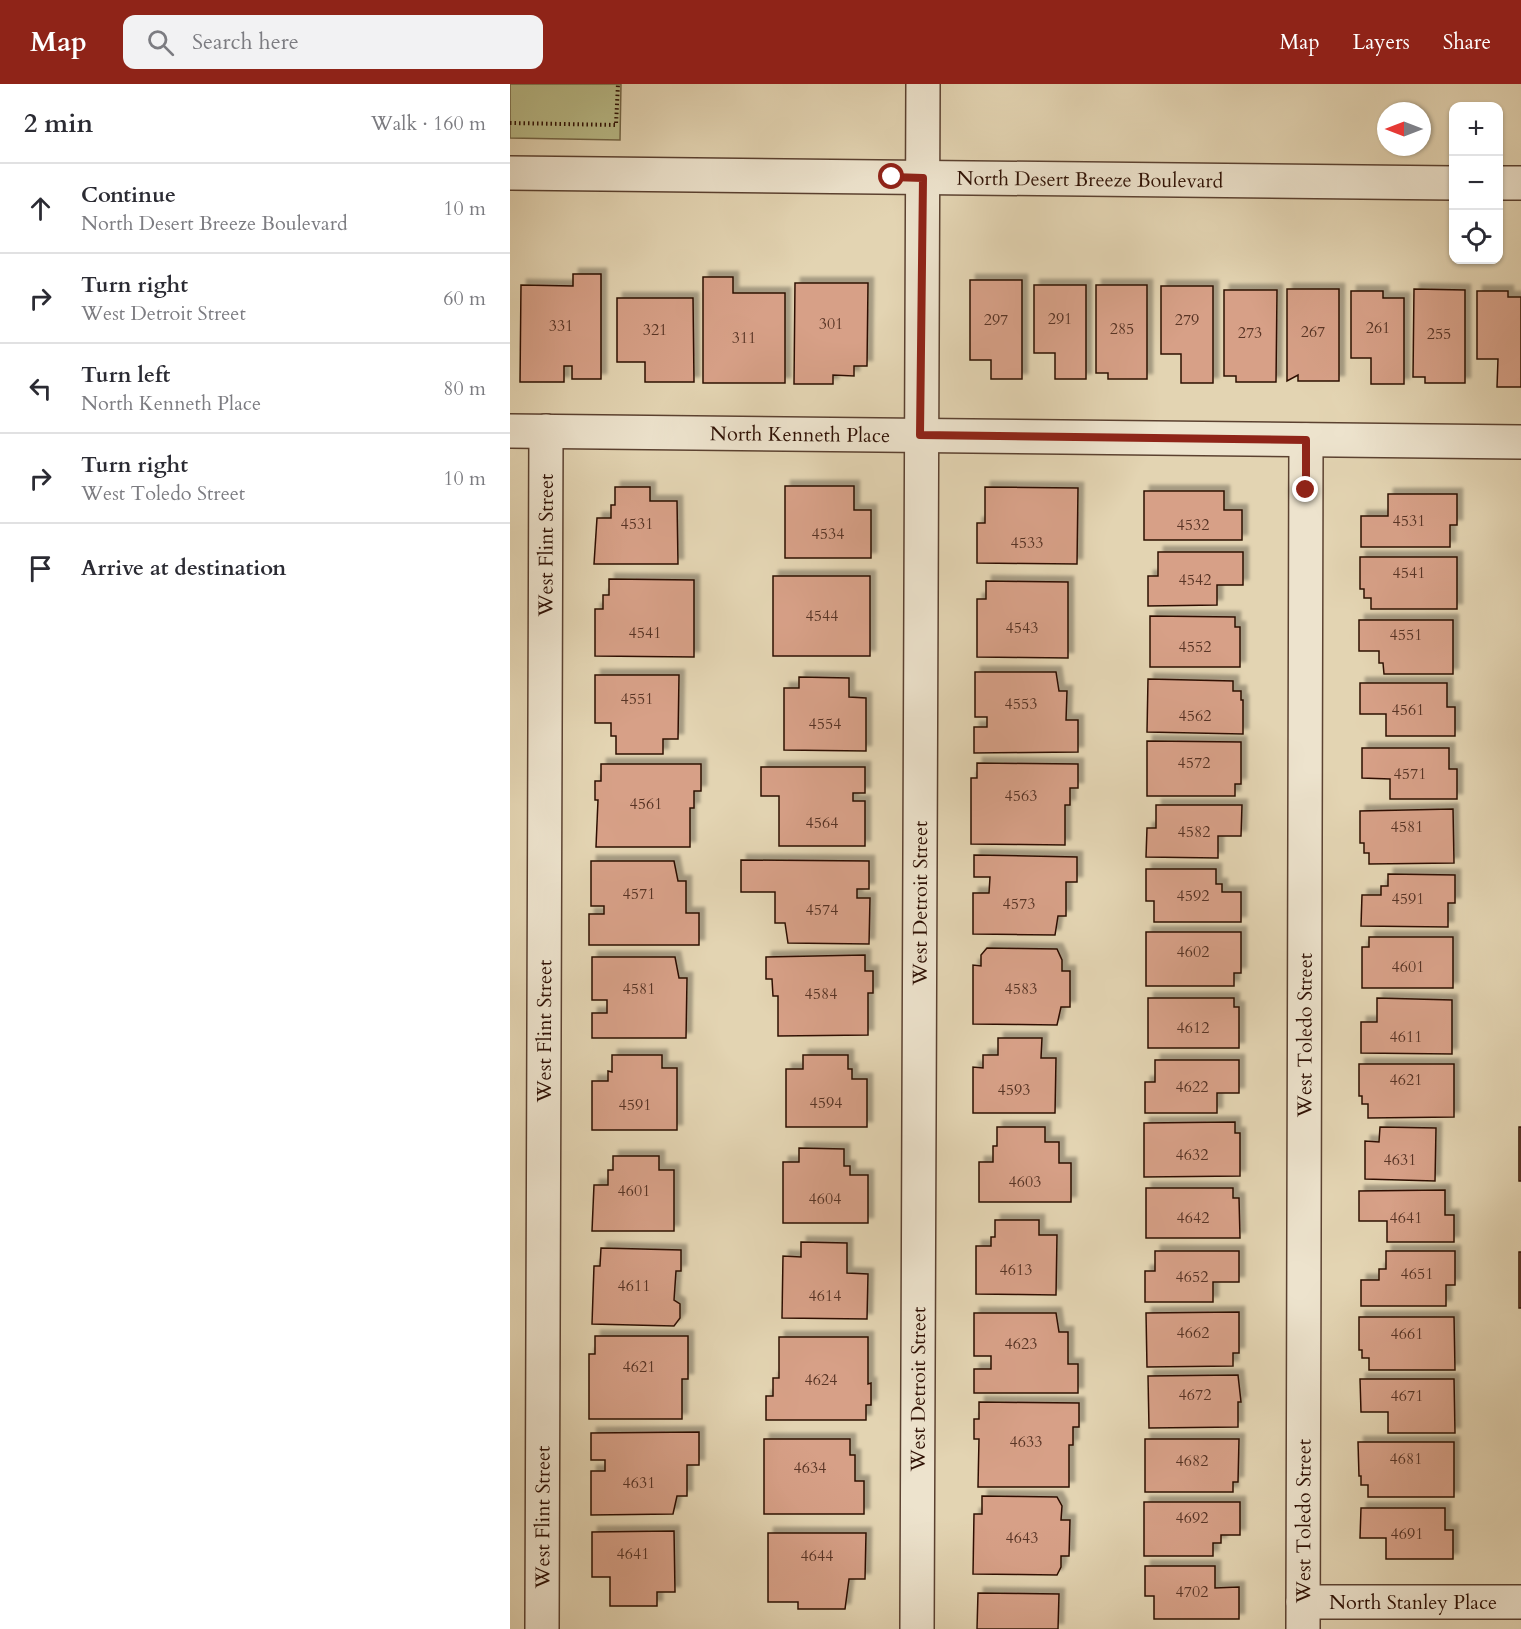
<!DOCTYPE html>
<html lang="en">
<head>
<meta charset="utf-8">
<style>
  :root { --surface:#fff; --page:#f2f2f3; --text:#2b2b33; --muted:#7c7c81; --line:#e1e1e2; --accent:#8f2418 }
  body { margin:0; font-family:Cardo,serif; background:var(--page); color:var(--text) }
  .controls { position:absolute; right:18px; top:18px; display:grid; overflow:hidden; border-radius:12px; box-shadow:0 2px 4px #0004 }
  .controls button { width:54px; height:54px; display:grid; place-items:center; padding:0; border:0; border-bottom:2px solid var(--line); background:var(--surface); color:var(--text); font:30px sans-serif }
  .compass { position:absolute; left:867px; top:18px; width:54px; height:54px; border-radius:50%; background:var(--surface); box-shadow:0 2px 4px #0004; rotate:270deg }
  .stop { position:absolute; width:18px; height:18px; margin:-14px; border:4px solid #8f2418; border-radius:50%; background:#fff }
  .stop.end { background:#8f2418; border-color:#fff; box-shadow:0 2px 6px #0008 }
  .list { margin:0; padding:0; list-style:none }
  h2 { display:flex; justify-content:space-between; align-items:center; height:78px; margin:0; padding:0 24px; font-size:26px }
  h2 small { font-size:20px; font-weight:400; color:var(--muted) }
  .list li { display:grid; grid-template-columns:39px 1fr auto; gap:18px; align-items:center; box-sizing:border-box; height:90px; padding:0 24px; border-top:2px solid var(--line) }
  .list b { display:block; font-size:22px; white-space:nowrap }
  .list p { margin:0; font-size:20px; white-space:nowrap; color:var(--muted) }
  .list em { font-size:20px; font-style:normal; color:var(--muted) }
  .icon { flex:none; width:33px; height:33px; fill:none; stroke:currentColor; stroke-width:2; stroke-linecap:round; stroke-linejoin:round }
  .map { position:relative; flex:none; width:1011px; height:1545px; overflow:hidden }
  header { display:flex; align-items:center; gap:36px; box-sizing:border-box; height:84px; padding:0 30px; background:var(--accent); color:#fff }
  header strong { font-size:28px }
  nav { display:flex; gap:33px; margin-inline-start:auto; font-size:21px }
  .search { width:420px; height:54px; background:var(--page); display:flex; align-items:center; gap:15px; box-sizing:border-box; padding:0 21px; border-radius:12px; color:var(--muted); font-size:22px }
  main { display:flex }
  aside { flex:1; background:var(--surface) }
  .map>svg:first-child { display:block }
  .green { fill:#b9bb88; stroke:#746646; stroke-width:1.5 }
  .building { fill:#d7a087; stroke:#2e1004; stroke-width:1.5; filter:url(#shadow) }
  .lines { fill:none; stroke-linecap:round; stroke-linejoin:round }
  .minor-casing { stroke:#5b4130; stroke-width:36 }
  .path { stroke:#2e1004; stroke-width:4; stroke-dasharray:1.5 3; stroke-linecap:butt }
  .minor { stroke:#ede3cd; stroke-width:33 }
  .route { stroke:#8f2418; stroke-width:8 }
  .labels { text-anchor:middle; dominant-baseline:central; stroke-width:4.5; stroke-linejoin:round; paint-order:stroke }
  .number-label { font-size:16px; fill:#583425 }
  .street-label { font-size:20px; fill:#2e1004; stroke:#ede3cd }
</style>
</head>
<body>
<header>
<strong>Map</strong>
<div class="search"><svg class="icon" aria-label="search" viewBox="0 0 24 24"><circle cx="10" cy="10" r="6"/><path d="M15 15l6 6"/></svg>Search here</div>
<nav><a>Map</a><a>Layers</a><a>Share</a></nav>
</header>
<main>
<aside>
<h2>2 min<small>Walk · 160 m</small></h2>
<ul class="list">
<li><svg class="icon" aria-label="ahead" viewBox="0 0 24 24"><path d="M12 20V5M6 11l6-6 6 6"/></svg><div><b>Continue</b><p>North Desert Breeze Boulevard</p></div><em>10 m</em></li>
<li><svg class="icon" aria-label="right" viewBox="0 0 24 24"><path d="M7 20v-9h11M14 6l5 5-5 5"/></svg><div><b>Turn right</b><p>West Detroit Street</p></div><em>60 m</em></li>
<li><svg class="icon" aria-label="left" viewBox="0 0 24 24"><path d="M17 20v-9H6M10 6l-5 5 5 5"/></svg><div><b>Turn left</b><p>North Kenneth Place</p></div><em>80 m</em></li>
<li><svg class="icon" aria-label="right" viewBox="0 0 24 24"><path d="M7 20v-9h11M14 6l5 5-5 5"/></svg><div><b>Turn right</b><p>West Toledo Street</p></div><em>10 m</em></li>
<li><svg class="icon" aria-label="arrive" viewBox="0 0 24 24"><path d="M6 21V4h12l-3 4 3 4H6"/></svg><div><b>Arrive at destination</b></div></li>
</ul>
</aside>
<div class="map">
<svg width="1011" height="1545" viewBox="0 0 1011 1545">
  <defs>
    <filter id="shadow"><feDropShadow dx="5.5" dy="-5.5" stdDeviation="1.5" flood-color="#0004"/></filter>
  </defs>
  <rect width="100%" height="100%" fill="#e3d4b2"/>
  <filter id="stains"><feTurbulence type="fractalNoise" baseFrequency=".00333" numOctaves="4"/><feColorMatrix values="0 0 0 0 .2 0 0 0 0 .09 0 0 0 0 .02 0 0 0 .5 -.17"/></filter>
  <radialGradient id="worn" r=".72"><stop offset=".6" stop-color="#630" stop-opacity="0"/><stop offset="1" stop-color="#630" stop-opacity=".3"/></radialGradient>
  <path class="green" d="M 0,0 L 111,0 L 110,56 L 0,54 Z"/>
  <g class="building">
    <path d="M 63,190 L 91,190 L 91,295 L 62,295 L 62,282 L 54,282 L 54,298 L 10,298 L 11,201 L 63,202 Z"/>
    <path d="M 193,193 L 223,193 L 223,209 L 275,209 L 275,299 L 193,299 Z"/>
    <path d="M 460,196 L 512,196 L 512,295 L 481,295 L 481,276 L 460,276 Z"/>
    <path d="M 285,199 L 358,199 L 357,282 L 344,282 L 344,292 L 323,291 L 323,300 L 284,300 Z"/>
    <path d="M 524,201 L 576,201 L 576,295 L 545,295 L 545,269 L 524,269 Z"/>
    <path d="M 586,201 L 637,201 L 637,295 L 598,295 L 598,289 L 586,289 Z"/>
    <path d="M 651,202 L 703,202 L 703,299 L 671,299 L 671,270 L 651,270 Z"/>
    <path d="M 777,205 L 829,205 L 829,297 L 788,297 L 788,291 L 777,297 Z"/>
    <path d="M 904,205 L 955,206 L 955,299 L 915,299 L 915,293 L 903,293 Z"/>
    <path d="M 714,206 L 767,206 L 766,298 L 726,298 L 726,292 L 714,292 Z"/>
    <path d="M 841,207 L 873,207 L 873,214 L 894,214 L 894,300 L 861,300 L 861,274 L 841,274 Z"/>
    <path d="M 967,207 L 998,207 L 998,213 L 1011,213 L 1011,303 L 987,303 L 988,275 L 967,275 Z"/>
    <path d="M 107,214 L 183,214 L 184,298 L 135,298 L 135,278 L 107,278 Z"/>
    <path d="M 275,402 L 344,402 L 344,426 L 361,426 L 361,474 L 275,474 Z"/>
    <path d="M 105,403 L 140,403 L 140,417 L 167,417 L 168,480 L 84,480 L 87,434 L 101,434 L 101,421 L 105,421 Z"/>
    <path d="M 475,403 L 568,404 L 567,480 L 467,479 L 467,439 L 475,439 Z"/>
    <path d="M 634,407 L 714,407 L 714,426 L 732,426 L 732,456 L 634,456 Z"/>
    <path d="M 878,410 L 947,410 L 947,441 L 940,441 L 940,463 L 851,463 L 851,432 L 878,432 Z"/>
    <path d="M 648,468 L 733,468 L 733,501 L 707,501 L 707,521 L 638,522 L 638,492 L 648,492 Z"/>
    <path d="M 850,473 L 947,473 L 947,525 L 861,525 L 861,514 L 854,514 L 854,505 L 850,505 Z"/>
    <rect x="263" y="492" width="97" height="80"/>
    <path d="M 99,495 L 184,496 L 184,573 L 85,572 L 85,525 L 93,525 L 93,511 L 99,511 Z"/>
    <path d="M 476,497 L 558,498 L 558,574 L 467,573 L 467,515 L 476,515 Z"/>
    <path d="M 640,532 L 725,533 L 725,543 L 730,543 L 730,583 L 640,583 Z"/>
    <path d="M 849,536 L 943,536 L 943,590 L 874,590 L 873,579 L 869,579 L 869,567 L 849,567 Z"/>
    <path d="M 465,588 L 546,588 L 549,607 L 557,607 L 556,636 L 568,636 L 568,668 L 464,669 L 464,643 L 477,643 L 477,633 L 465,633 Z"/>
    <path d="M 85,591 L 169,591 L 168,655 L 153,655 L 153,670 L 106,670 L 106,652 L 101,652 L 101,639 L 85,639 Z"/>
    <path d="M 289,593 L 339,594 L 339,613 L 356,614 L 356,667 L 274,666 L 274,604 L 289,604 Z"/>
    <path d="M 638,595 L 723,597 L 723,607 L 731,607 L 731,616 L 733,616 L 733,650 L 637,648 Z"/>
    <path d="M 850,599 L 937,599 L 937,623 L 945,623 L 945,652 L 876,652 L 876,630 L 850,630 Z"/>
    <path d="M 637,657 L 731,658 L 731,700 L 725,700 L 725,712 L 637,712 Z"/>
    <path d="M 852,664 L 939,664 L 939,685 L 947,685 L 947,715 L 880,715 L 880,695 L 852,694 Z"/>
    <path d="M 467,679 L 568,680 L 568,704 L 560,704 L 560,721 L 555,721 L 555,761 L 461,760 L 461,694 L 467,694 Z"/>
    <path d="M 91,680 L 191,680 L 191,707 L 184,707 L 184,724 L 180,724 L 180,763 L 86,763 L 88,716 L 85,716 L 85,697 L 91,697 Z"/>
    <path d="M 251,683 L 355,683 L 355,709 L 343,709 L 343,717 L 355,717 L 355,762 L 269,762 L 269,712 L 251,712 Z"/>
    <path d="M 646,721 L 732,721 L 731,752 L 708,752 L 708,774 L 636,773 L 637,744 L 646,744 Z"/>
    <path d="M 943,725 L 944,779 L 859,780 L 859,769 L 854,769 L 854,759 L 850,759 L 850,727 Z"/>
    <path d="M 464,771 L 567,773 L 567,798 L 556,798 L 556,832 L 548,832 L 545,851 L 463,850 L 463,809 L 479,809 L 480,793 L 464,793 Z"/>
    <path d="M 231,776 L 359,777 L 359,805 L 347,805 L 347,814 L 360,814 L 359,860 L 278,859 L 275,839 L 265,839 L 265,808 L 231,808 Z"/>
    <path d="M 81,777 L 164,777 L 168,797 L 176,797 L 176,829 L 189,829 L 189,861 L 79,861 L 79,830 L 94,830 L 94,822 L 81,822 Z"/>
    <path d="M 636,785 L 706,785 L 706,800 L 712,800 L 712,808 L 731,808 L 731,838 L 644,838 L 644,817 L 636,817 Z"/>
    <path d="M 878,790 L 945,791 L 945,819 L 938,819 L 938,843 L 851,842 L 852,811 L 871,811 L 871,802 L 878,802 Z"/>
    <path d="M 636,848 L 731,848 L 731,889 L 724,889 L 724,902 L 636,902 Z"/>
    <path d="M 859,853 L 943,853 L 943,904 L 852,904 L 852,863 L 859,863 Z"/>
    <path d="M 477,864 L 547,865 L 552,876 L 552,887 L 560,887 L 560,923 L 551,923 L 547,941 L 463,940 L 463,881 L 471,882 L 471,871 Z"/>
    <path d="M 355,871 L 355,887 L 363,887 L 363,909 L 358,909 L 358,951 L 268,952 L 268,912 L 263,912 L 262,895 L 256,895 L 256,873 Z"/>
    <path d="M 82,873 L 165,873 L 169,894 L 177,894 L 176,954 L 82,954 L 82,929 L 97,929 L 97,916 L 82,916 Z"/>
    <path d="M 638,914 L 724,914 L 724,923 L 729,923 L 729,964 L 638,964 Z"/>
    <path d="M 867,914 L 942,916 L 942,970 L 851,969 L 851,938 L 867,938 Z"/>
    <path d="M 488,954 L 532,954 L 531,974 L 546,974 L 545,1029 L 463,1029 L 463,983 L 473,984 L 473,971 L 488,971 Z"/>
    <path d="M 102,971 L 152,971 L 152,984 L 167,984 L 167,1046 L 82,1046 L 82,997 L 98,997 L 98,987 L 102,988 Z"/>
    <path d="M 293,971 L 338,971 L 338,985 L 342,985 L 342,995 L 357,995 L 357,1043 L 276,1043 L 276,985 L 293,985 Z"/>
    <path d="M 645,976 L 729,976 L 729,1009 L 707,1009 L 707,1029 L 635,1029 L 635,998 L 645,998 Z"/>
    <path d="M 849,980 L 944,980 L 944,1033 L 858,1034 L 858,1020 L 852,1020 L 852,1012 L 849,1012 Z"/>
    <path d="M 725,1038 L 725,1049 L 730,1049 L 730,1092 L 634,1093 L 634,1039 Z"/>
    <path d="M 487,1043 L 535,1043 L 535,1058 L 549,1058 L 549,1079 L 561,1079 L 561,1118 L 469,1118 L 469,1078 L 483,1078 L 483,1062 L 487,1062 Z"/>
    <path d="M 870,1043 L 926,1044 L 925,1097 L 855,1095 L 855,1057 L 869,1058 Z"/>
    <rect x="1009" y="1043" width="2" height="54"/>
    <path d="M 289,1064 L 334,1065 L 334,1082 L 340,1082 L 340,1091 L 358,1091 L 358,1139 L 273,1139 L 273,1078 L 289,1078 Z"/>
    <path d="M 103,1072 L 149,1072 L 149,1086 L 164,1086 L 164,1147 L 82,1147 L 84,1101 L 98,1101 L 98,1086 L 103,1086 Z"/>
    <path d="M 636,1104 L 723,1104 L 723,1114 L 729,1114 L 730,1154 L 636,1154 Z"/>
    <path d="M 935,1106 L 935,1131 L 944,1131 L 944,1158 L 877,1158 L 877,1137 L 849,1137 L 849,1107 Z"/>
    <path d="M 485,1136 L 529,1136 L 529,1151 L 547,1151 L 546,1211 L 466,1210 L 466,1162 L 481,1162 L 481,1153 L 485,1153 Z"/>
    <path d="M 291,1158 L 337,1159 L 337,1189 L 358,1190 L 357,1235 L 272,1234 L 273,1172 L 291,1173 Z"/>
    <path d="M 91,1164 L 171,1166 L 171,1187 L 166,1187 L 164,1216 L 170,1220 L 170,1234 L 164,1242 L 82,1240 L 84,1182 L 90,1182 Z"/>
    <path d="M 645,1167 L 729,1167 L 729,1198 L 703,1198 L 703,1218 L 635,1218 L 635,1187 L 645,1187 Z"/>
    <path d="M 876,1167 L 945,1167 L 945,1201 L 936,1201 L 936,1222 L 851,1222 L 851,1196 L 869,1196 L 869,1185 L 876,1185 Z"/>
    <rect x="1009" y="1168" width="2" height="56"/>
    <path d="M 729,1228 L 729,1269 L 723,1269 L 723,1282 L 637,1283 L 636,1229 Z"/>
    <path d="M 464,1229 L 546,1229 L 549,1248 L 558,1248 L 558,1280 L 568,1280 L 568,1309 L 464,1309 L 464,1285 L 481,1285 L 481,1272 L 464,1272 Z"/>
    <path d="M 849,1233 L 944,1233 L 945,1286 L 859,1286 L 859,1274 L 852,1274 L 852,1266 L 849,1266 Z"/>
    <path d="M 85,1252 L 178,1252 L 178,1295 L 172,1295 L 172,1335 L 79,1335 L 79,1270 L 85,1270 Z"/>
    <path d="M 269,1253 L 358,1253 L 358,1300 L 361,1299 L 361,1321 L 356,1321 L 356,1336 L 256,1336 L 256,1312 L 263,1312 L 263,1294 L 269,1294 Z"/>
    <path d="M 728,1291 L 731,1318 L 728,1318 L 728,1343 L 639,1344 L 638,1292 Z"/>
    <path d="M 850,1295 L 944,1295 L 945,1349 L 878,1349 L 878,1328 L 851,1328 Z"/>
    <path d="M 469,1318 L 569,1319 L 569,1343 L 563,1343 L 563,1361 L 559,1361 L 559,1403 L 468,1403 L 469,1355 L 464,1355 L 464,1335 L 469,1335 Z"/>
    <path d="M 189,1348 L 189,1381 L 177,1381 L 177,1412 L 167,1412 L 163,1430 L 81,1431 L 81,1387 L 95,1387 L 95,1376 L 81,1376 L 81,1349 Z"/>
    <path d="M 254,1355 L 340,1355 L 340,1371 L 345,1371 L 345,1397 L 354,1397 L 354,1430 L 254,1430 Z"/>
    <path d="M 635,1355 L 729,1355 L 728,1398 L 723,1398 L 723,1408 L 635,1408 Z"/>
    <path d="M 848,1358 L 944,1358 L 944,1413 L 858,1413 L 858,1401 L 851,1401 L 851,1392 L 849,1392 Z"/>
    <path d="M 472,1412 L 547,1413 L 552,1422 L 551,1436 L 560,1436 L 559,1472 L 551,1472 L 551,1483 L 547,1491 L 463,1490 L 464,1430 L 472,1430 Z"/>
    <path d="M 634,1418 L 730,1418 L 730,1451 L 711,1451 L 711,1459 L 703,1459 L 703,1472 L 634,1472 Z"/>
    <path d="M 851,1424 L 935,1424 L 935,1446 L 943,1446 L 943,1475 L 876,1475 L 876,1454 L 850,1454 Z"/>
    <path d="M 164,1447 L 165,1508 L 147,1508 L 147,1522 L 100,1522 L 100,1493 L 82,1493 L 82,1448 Z"/>
    <path d="M 258,1449 L 356,1449 L 355,1495 L 339,1495 L 335,1525 L 288,1525 L 288,1518 L 258,1518 Z"/>
    <path d="M 635,1482 L 705,1482 L 705,1504 L 729,1503 L 729,1535 L 644,1535 L 644,1512 L 635,1512 Z"/>
    <path d="M 468,1509 L 549,1510 L 548,1545 L 467,1545 Z"/>
  </g>
  <g class="lines">
    <defs>
      <g id="minor">
        <path id="s1" d="M 0,89 L 944,99"/>
        <path d="M 988,99 L 1011,99"/>
        <path id="s2" d="M 0,347 L 1011,358"/>
        <path id="s3" d="M 793,1518 L 1011,1518"/>
        <path id="s4" d="M 32,1545 L 36,347"/>
        <path id="s5" d="M 407,1545 L 413,0"/>
        <path id="s6" d="M 793,1545 L 796,356"/>
      </g>
    </defs>
    <use href="#minor" class="minor-casing"/>
    <path class="path" d="M 0,39 L 106,41 L 108,0"/>
    <use href="#minor" class="minor"/>
  </g>
  <g class="lines">
    <path class="route" d="M 382,93 L 413,94 L 410,351 L 796,356 L 796,406"/>
  </g>
  <g class="labels">
    <g class="number-label">
      <text x="550" y="235">291</text>
      <text x="486" y="236">297</text>
      <text x="677" y="236">279</text>
      <text x="321" y="240">301</text>
      <text x="51" y="242">331</text>
      <text x="868" y="244">261</text>
      <text x="612" y="245">285</text>
      <text x="145" y="246">321</text>
      <text x="803" y="248">267</text>
      <text x="740" y="249">273</text>
      <text x="929" y="250">255</text>
      <text x="234" y="254">311</text>
      <text x="899" y="437">4531</text>
      <text x="127" y="440">4531</text>
      <text x="683" y="441">4532</text>
      <text x="318" y="450">4534</text>
      <text x="517" y="459">4533</text>
      <text x="899" y="489">4541</text>
      <text x="685" y="496">4542</text>
      <text x="312" y="532">4544</text>
      <text x="512" y="544">4543</text>
      <text x="135" y="549">4541</text>
      <text x="896" y="551">4551</text>
      <text x="685" y="563">4552</text>
      <text x="127" y="615">4551</text>
      <text x="511" y="620">4553</text>
      <text x="898" y="626">4561</text>
      <text x="685" y="632">4562</text>
      <text x="315" y="640">4554</text>
      <text x="684" y="679">4572</text>
      <text x="900" y="690">4571</text>
      <text x="511" y="712">4563</text>
      <text x="136" y="720">4561</text>
      <text x="312" y="739">4564</text>
      <text x="897" y="743">4581</text>
      <text x="684" y="748">4582</text>
      <text x="129" y="810">4571</text>
      <text x="683" y="812">4592</text>
      <text x="898" y="815">4591</text>
      <text x="509" y="820">4573</text>
      <text x="312" y="826">4574</text>
      <text x="683" y="868">4602</text>
      <text x="898" y="883">4601</text>
      <text x="129" y="905">4581</text>
      <text x="511" y="905">4583</text>
      <text x="311" y="910">4584</text>
      <text x="683" y="944">4612</text>
      <text x="896" y="953">4611</text>
      <text x="896" y="996">4621</text>
      <text x="682" y="1003">4622</text>
      <text x="504" y="1006">4593</text>
      <text x="316" y="1019">4594</text>
      <text x="125" y="1021">4591</text>
      <text x="682" y="1071">4632</text>
      <text x="890" y="1076">4631</text>
      <text x="515" y="1098">4603</text>
      <text x="124" y="1107">4601</text>
      <text x="315" y="1115">4604</text>
      <text x="683" y="1134">4642</text>
      <text x="896" y="1134">4641</text>
      <text x="506" y="1186">4613</text>
      <text x="907" y="1190">4651</text>
      <text x="682" y="1193">4652</text>
      <text x="124" y="1202">4611</text>
      <text x="315" y="1212">4614</text>
      <text x="683" y="1249">4662</text>
      <text x="897" y="1250">4661</text>
      <text x="511" y="1260">4623</text>
      <text x="129" y="1283">4621</text>
      <text x="311" y="1296">4624</text>
      <text x="685" y="1311">4672</text>
      <text x="897" y="1312">4671</text>
      <text x="516" y="1358">4633</text>
      <text x="896" y="1375">4681</text>
      <text x="682" y="1377">4682</text>
      <text x="300" y="1384">4634</text>
      <text x="129" y="1399">4631</text>
      <text x="682" y="1434">4692</text>
      <text x="897" y="1450">4691</text>
      <text x="512" y="1454">4643</text>
      <text x="123" y="1470">4641</text>
      <text x="307" y="1472">4644</text>
      <text x="682" y="1508">4702</text>
    </g>
    <g class="street-label">
      <text stroke="none"><textPath href="#s1" startOffset="580">North Desert Breeze Boulevard</textPath></text>
      <text stroke="none"><textPath href="#s2" startOffset="290">North Kenneth Place</textPath></text>
      <text stroke="none"><textPath href="#s4" startOffset="1084">West Flint Street</textPath></text>
      <text stroke="none"><textPath href="#s5" startOffset="726">West Detroit Street</textPath></text>
      <text stroke="none"><textPath href="#s4" startOffset="598">West Flint Street</textPath></text>
      <text stroke="none"><textPath href="#s6" startOffset="594">West Toledo Street</textPath></text>
      <text stroke="none"><textPath href="#s5" startOffset="240">West Detroit Street</textPath></text>
      <text stroke="none"><textPath href="#s4" startOffset="112">West Flint Street</textPath></text>
      <text stroke="none"><textPath href="#s6" startOffset="108">West Toledo Street</textPath></text>
      <text stroke="none"><textPath href="#s3" startOffset="110">North Stanley Place</textPath></text>
    </g>
  </g>
  <rect width="100%" height="100%" filter="url(#stains)"/>
  <rect width="100%" height="100%" fill="url(#worn)"/>
</svg>
<div class="controls">
<button>+</button>
<button>−</button>
<button><svg class="icon" aria-label="locate" viewBox="0 0 24 24"><circle cx="12" cy="12" r="6"/><path d="M12 2v4M12 18v4M2 12h4M18 12h4"/></svg></button>
</div>
<svg class="compass" viewBox="-18 -18 36 36"><path d="M0-13l5 13h-10z" fill="#e53935"/><path d="M0 13l5-13h-10z" fill="#7c7c81"/></svg>
<div class="stop" style="left:382px;top:93px"></div>
<div class="stop end" style="left:796px;top:406px"></div>
</div>
</main>
</body>
</html>
